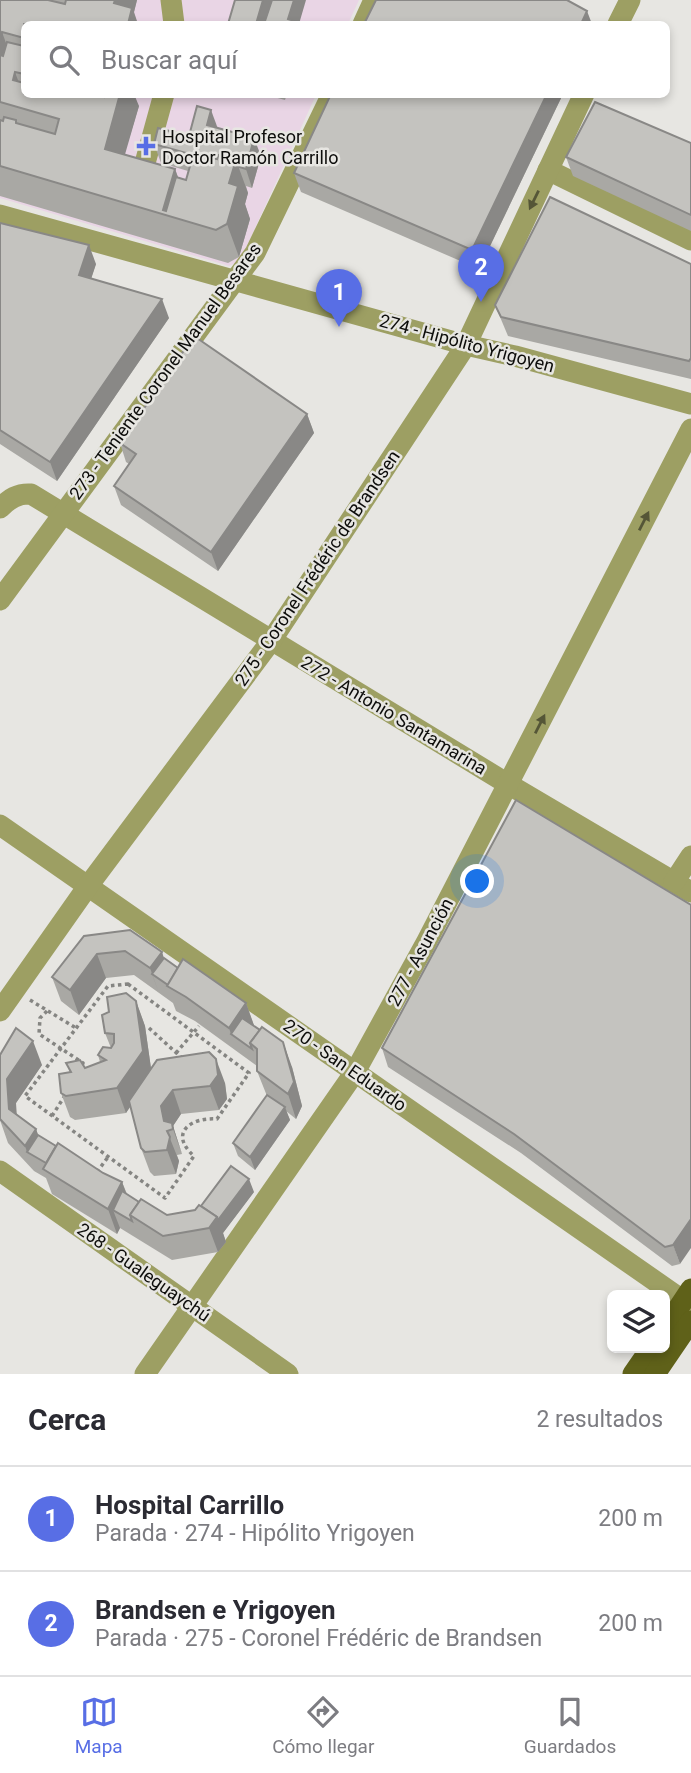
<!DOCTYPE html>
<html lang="es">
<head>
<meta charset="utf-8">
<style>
  :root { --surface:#fff; --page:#f7f7f7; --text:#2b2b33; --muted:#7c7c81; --line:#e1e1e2; --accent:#586ee5 }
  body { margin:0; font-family:Roboto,sans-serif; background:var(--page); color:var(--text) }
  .controls { position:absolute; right:21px; bottom:21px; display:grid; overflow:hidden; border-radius:10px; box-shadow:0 4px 10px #0003 }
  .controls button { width:63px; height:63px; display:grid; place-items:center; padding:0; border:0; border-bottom:2px solid var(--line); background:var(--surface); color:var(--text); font:35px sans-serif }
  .you { position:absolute; left:478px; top:882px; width:24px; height:24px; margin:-18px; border:5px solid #fff; border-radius:50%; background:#1a73e8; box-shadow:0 0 0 10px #1a73e833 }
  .badge { display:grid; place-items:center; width:46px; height:46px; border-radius:50%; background:var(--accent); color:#fff; font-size:23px; font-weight:700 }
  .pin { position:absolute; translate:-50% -58px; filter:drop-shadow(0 2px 4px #0008) }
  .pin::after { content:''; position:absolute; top:37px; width:24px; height:21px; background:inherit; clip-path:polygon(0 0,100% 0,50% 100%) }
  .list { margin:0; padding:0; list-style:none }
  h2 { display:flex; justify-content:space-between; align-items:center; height:91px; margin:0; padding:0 28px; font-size:30px }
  h2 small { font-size:23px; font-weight:400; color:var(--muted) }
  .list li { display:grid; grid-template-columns:46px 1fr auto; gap:21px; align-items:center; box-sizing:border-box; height:105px; padding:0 28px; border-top:2px solid var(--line) }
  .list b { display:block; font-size:26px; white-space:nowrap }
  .list p { margin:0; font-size:23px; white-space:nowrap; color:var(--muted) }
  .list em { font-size:23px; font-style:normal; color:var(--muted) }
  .icon { flex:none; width:38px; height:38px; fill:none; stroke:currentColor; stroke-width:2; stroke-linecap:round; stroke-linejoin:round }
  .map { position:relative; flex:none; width:691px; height:1374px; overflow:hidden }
  .search { position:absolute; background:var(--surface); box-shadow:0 4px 10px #0003; left:21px; right:21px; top:21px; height:77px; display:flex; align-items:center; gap:18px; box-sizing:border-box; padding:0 24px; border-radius:10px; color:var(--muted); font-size:26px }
  .sheet { height:301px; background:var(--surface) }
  nav { display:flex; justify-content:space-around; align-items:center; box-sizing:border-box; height:98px; border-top:2px solid var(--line); background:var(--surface); font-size:19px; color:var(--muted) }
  nav a { display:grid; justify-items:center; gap:4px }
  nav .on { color:var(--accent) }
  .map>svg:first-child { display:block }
  .medical { fill:#e9d5e5 }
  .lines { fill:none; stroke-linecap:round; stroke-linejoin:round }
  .path { stroke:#858582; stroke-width:3.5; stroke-dasharray:3.5 3.5; stroke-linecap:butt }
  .minor { stroke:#9d9f63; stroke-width:21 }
  .major { stroke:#5f6119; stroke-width:21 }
  .wall { fill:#a9a8a4 }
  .shaded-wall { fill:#898886 }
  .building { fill:#c4c3bf; stroke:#898886; stroke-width:2 }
  .oneway { fill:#555637 }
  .poi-dot { fill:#586ee5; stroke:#e7e6e2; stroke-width:2.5 }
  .labels { text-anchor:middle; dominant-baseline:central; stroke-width:5; stroke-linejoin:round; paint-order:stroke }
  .poi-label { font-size:18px; fill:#0d0d0b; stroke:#e7e6e2; text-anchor:start }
  .street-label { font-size:18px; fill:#0d0d0b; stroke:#e7e6e2 }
</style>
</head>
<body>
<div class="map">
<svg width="691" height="1374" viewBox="0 0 691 1374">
  <rect width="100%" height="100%" fill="#e7e6e2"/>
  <path class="medical" d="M 0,0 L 359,0 L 348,24 L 24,24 L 24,94 L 316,95 L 240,261 L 229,266 L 0,198 Z"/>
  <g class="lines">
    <g class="path">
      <path d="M 128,984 L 249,1073 L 217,1119 C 191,1117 168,1133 194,1156 L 165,1198 L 25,1096 L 108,986 Z"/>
      <path d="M 30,1000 L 76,1028"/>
      <path d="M 47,1011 L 40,1018 L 39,1034 L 83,1063 L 82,1066"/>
      <path d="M 149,1028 L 183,1059"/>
      <path d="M 176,1053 L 199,1026"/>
      <path d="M 52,1116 L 64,1097"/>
      <path d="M 97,1172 L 108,1157"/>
    </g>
    <g class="minor">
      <path d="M 171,0 L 174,24"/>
      <path d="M 363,24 L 374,0"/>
      <path d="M 618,24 L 630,0"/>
      <path d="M 548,170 L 691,240"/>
      <path d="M 142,174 L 164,94"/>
      <path d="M 0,215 L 466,345 L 515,356 L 691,404"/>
      <path d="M 0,508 C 9,499 18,493 31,494 L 508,784 L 691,892"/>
      <path d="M 0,600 L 255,253 L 332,94"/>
      <path d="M 0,825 L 691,1306"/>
      <path d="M 674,882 L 691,856"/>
      <path d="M 0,1011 L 88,886 L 271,641 L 466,345 L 584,94"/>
      <path d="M 0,1171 L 288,1374"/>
      <path d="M 145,1374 L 355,1072 L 427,941 L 691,429"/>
    </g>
    <g class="major">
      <path d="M 665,1328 L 691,1289"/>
      <path d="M 633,1374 L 651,1348"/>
      <path d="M 655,1374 L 691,1321"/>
    </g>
  </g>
  <g class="wall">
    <path d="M 0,0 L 137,0 L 134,12 L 24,24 L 24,94 L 120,94 L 139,106 L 124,155 L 175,169 L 178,177 L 186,180 L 188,171 L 161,163 L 154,144 L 217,128 L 261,156 L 252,188 L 246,186 L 248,193 L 245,204 L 250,219 L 239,257 L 228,263 L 0,196 Z"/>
    <path d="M 263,94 L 287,94 L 285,100 Z"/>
    <path d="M 331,94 L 563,94 L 479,269 L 301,192 L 294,173 Z"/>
    <path d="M 691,143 L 691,231 L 573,176 L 566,157 Z"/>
    <path d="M 0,223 L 96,264 L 91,279 L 169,318 L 57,481 L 0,444 Z"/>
    <path d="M 691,264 L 691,379 L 508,336 L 495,305 Z"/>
    <path d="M 307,414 L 314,433 L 218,571 L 121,505 L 114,486 L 129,464 L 126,462 L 120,443 Z"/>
    <path d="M 516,800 L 680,1264 L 672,1266 L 521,1153 L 388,1067 L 382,1048 Z"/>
    <path d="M 84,936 L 162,952 L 163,958 L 178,968 L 246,1003 L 254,1026 L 292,1067 L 302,1106 L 296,1119 L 286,1111 L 290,1120 L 255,1170 L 238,1156 L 233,1143 L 267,1096 L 257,1071 L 257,1066 L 195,1021 L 176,1011 L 173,1003 L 134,975 L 106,978 L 79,1015 L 61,1001 L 52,977 Z"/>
    <path d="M 136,1001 L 145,1026 L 151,1069 L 225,1083 L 227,1099 L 219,1110 L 181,1114 L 173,1126 L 182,1154 L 177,1155 L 179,1161 L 176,1174 L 154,1176 L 150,1172 L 141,1148 L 130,1106 L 126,1113 L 75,1120 L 70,1117 L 61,1093 L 70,1072 L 66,1063 L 85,1068 L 100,1062 L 98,1055 L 111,1048 L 105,1033 Z"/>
    <path d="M 0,1055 L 42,1065 L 16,1103 L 16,1114 L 36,1129 L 38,1135 L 103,1173 L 122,1182 L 127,1194 L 139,1202 L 167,1215 L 195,1210 L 201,1206 L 254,1192 L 223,1233 L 226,1242 L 218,1252 L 172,1260 L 120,1228 L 117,1234 L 52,1194 L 46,1178 L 34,1171 L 8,1143 L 0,1120 Z"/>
  </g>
  <g class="shaded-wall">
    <path d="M 115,0 L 137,0 L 134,12 L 138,24 L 122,24 L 114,3 Z"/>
    <path d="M 263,0 L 275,0 L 268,24 L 256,24 Z"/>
    <path d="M 294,0 L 306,0 L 299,24 L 290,24 L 288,19 Z"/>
    <path d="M 587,11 L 592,24 L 581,24 Z"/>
    <path d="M 2,32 L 14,65 L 0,64 L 0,40 Z"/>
    <path d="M 15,72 L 27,105 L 13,80 Z"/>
    <path d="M 120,94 L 134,94 L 139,106 L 117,182 L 105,149 Z"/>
    <path d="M 547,94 L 563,94 L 479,269 L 472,250 Z"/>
    <path d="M 211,110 L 218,129 L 207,125 Z"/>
    <path d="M 254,138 L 261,156 L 252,188 L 246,169 Z"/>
    <path d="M 236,160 L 248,193 L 245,204 L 250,219 L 239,257 L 227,224 L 229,183 Z"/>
    <path d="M 175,169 L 187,203 L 182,220 L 163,210 Z"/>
    <path d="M 89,245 L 96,264 L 86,294 L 79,275 Z"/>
    <path d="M 162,299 L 169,318 L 57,481 L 50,462 Z"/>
    <path d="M 307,414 L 314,433 L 218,571 L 211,552 Z"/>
    <path d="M 162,952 L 170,977 L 152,974 L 159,993 L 150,968 Z"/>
    <path d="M 97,954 L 106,978 L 79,1015 L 70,990 Z"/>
    <path d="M 136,1001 L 145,1026 L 152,1075 L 126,1113 L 117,1088 Z"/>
    <path d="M 246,1003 L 255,1028 L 231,1034 L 229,1028 Z"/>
    <path d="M 33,1041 L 42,1065 L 16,1103 L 18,1133 L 9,1109 L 7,1079 Z"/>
    <path d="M 283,1042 L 292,1067 L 302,1106 L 296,1119 L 288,1094 Z"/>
    <path d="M 216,1059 L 225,1083 L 227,1099 L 219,1110 L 210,1086 Z"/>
    <path d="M 173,1090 L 181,1114 L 173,1126 L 182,1154 L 173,1129 L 167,1131 L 179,1161 L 176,1174 L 167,1150 L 161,1106 Z"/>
    <path d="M 285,1107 L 290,1120 L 255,1170 L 250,1157 Z"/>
    <path d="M 36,1129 L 45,1154 L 27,1152 L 25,1146 Z"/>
    <path d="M 249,1179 L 254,1192 L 223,1233 L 226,1242 L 218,1252 L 209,1228 Z"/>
    <path d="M 122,1182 L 131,1206 L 113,1210 L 120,1228 L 117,1234 L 108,1209 Z"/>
    <path d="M 691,1219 L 691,1248 L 680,1264 L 673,1245 Z"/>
  </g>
  <g class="building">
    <path d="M 0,0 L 48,0 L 65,4 L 66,0 L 115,0 L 114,3 L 132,8 L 128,24 L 24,24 L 24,38 L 2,32 L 0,40 Z"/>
    <path d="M 235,0 L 263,0 L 256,24 L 228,24 Z"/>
    <path d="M 272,0 L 294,0 L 288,19 L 298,22 L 297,24 L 264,24 Z"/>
    <path d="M 376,0 L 567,0 L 587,11 L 581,24 L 364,24 Z"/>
    <path d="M 7,42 L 24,46 L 24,74 L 15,72 L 13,80 L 24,83 L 24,94 L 94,94 L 104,97 L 104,94 L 120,94 L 105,149 L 175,169 L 163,210 L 166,211 L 176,177 L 186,180 L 194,152 L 217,159 L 218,155 L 236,160 L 229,183 L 238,186 L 227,224 L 216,230 L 0,166 L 0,120 L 3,121 L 4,117 L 16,120 L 16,123 L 55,134 L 59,119 L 0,102 L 0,55 L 3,56 Z"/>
    <path d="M 331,94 L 547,94 L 472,250 L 294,173 Z"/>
    <path d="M 595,102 L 691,143 L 691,215 L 566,157 Z"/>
    <path d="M 197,106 L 211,110 L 207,125 L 254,138 L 246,169 L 239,167 L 236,160 L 218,155 L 217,159 L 194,152 L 193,155 L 154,144 L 158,128 L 189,136 Z"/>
    <path d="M 550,197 L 691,264 L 691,358 L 689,361 L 501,317 L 495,305 Z"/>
    <path d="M 0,223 L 89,245 L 79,275 L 162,299 L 50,462 L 0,430 Z"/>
    <path d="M 194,336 L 307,414 L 211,552 L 114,486 L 136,454 L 120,443 Z"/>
    <path d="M 516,800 L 691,905 L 691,1219 L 673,1245 L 665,1247 L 514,1134 L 382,1048 Z"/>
    <path d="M 130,930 L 162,952 L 150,968 L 125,951 L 97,954 L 70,990 L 52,977 L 84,936 Z"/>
    <path d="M 164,958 L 178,968 L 168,985 L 152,974 Z"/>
    <path d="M 183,959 L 246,1003 L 229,1028 L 186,997 L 167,986 Z"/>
    <path d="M 126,993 L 136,1001 L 143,1051 L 117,1088 L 66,1096 L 61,1093 L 59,1074 L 71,1072 L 66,1063 L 80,1060 L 85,1068 L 106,1060 L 98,1055 L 103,1047 L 111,1048 L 114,1043 L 114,1034 L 105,1033 L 102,1015 L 109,1012 L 107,997 Z"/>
    <path d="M 242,1018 L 260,1030 L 250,1043 L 252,1049 L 231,1034 Z"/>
    <path d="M 262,1027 L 283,1042 L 294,1082 L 288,1094 L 257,1071 L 257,1049 L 250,1043 Z"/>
    <path d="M 16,1028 L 33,1041 L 7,1079 L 9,1109 L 36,1129 L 25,1146 L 0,1119 L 0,1055 Z"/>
    <path d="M 209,1052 L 216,1059 L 218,1075 L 210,1086 L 173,1090 L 161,1106 L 164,1121 L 172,1123 L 173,1129 L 167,1131 L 170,1137 L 167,1150 L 145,1152 L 141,1148 L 129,1101 L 157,1060 Z"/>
    <path d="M 267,1095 L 285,1107 L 250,1157 L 233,1143 Z"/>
    <path d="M 38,1135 L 56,1146 L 46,1163 L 27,1152 Z"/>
    <path d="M 58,1143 L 103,1173 L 122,1182 L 108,1209 L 43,1169 Z"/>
    <path d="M 231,1166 L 249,1179 L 218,1220 L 217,1217 L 201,1206 Z"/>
    <path d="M 122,1191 L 139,1202 L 130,1215 L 132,1221 L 113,1210 Z"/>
    <path d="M 141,1199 L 167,1215 L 195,1210 L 199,1205 L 217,1217 L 209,1228 L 163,1236 L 130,1215 Z"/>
  </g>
  <defs><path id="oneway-solid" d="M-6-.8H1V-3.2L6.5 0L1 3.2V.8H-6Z" transform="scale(1.75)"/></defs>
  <g class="oneway">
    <use href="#oneway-solid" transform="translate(534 200) rotate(116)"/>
    <use href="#oneway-solid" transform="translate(644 521) rotate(-63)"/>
    <use href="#oneway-solid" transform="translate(540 724) rotate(-63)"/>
  </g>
  <path class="poi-dot" d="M142.5 135.5h7v7h7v7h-7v7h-7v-7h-7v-7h7z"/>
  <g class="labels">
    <g class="poi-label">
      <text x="162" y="136">Hospital Profesor<tspan x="162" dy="21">Doctor Ramón Carrillo</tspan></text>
    </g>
    <g class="street-label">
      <text transform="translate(467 343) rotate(15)">274 - Hipólito Yrigoyen</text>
      <text transform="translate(165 371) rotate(-54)">273 - Teniente Coronel Manuel Besares</text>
      <text transform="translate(317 568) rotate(-56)">275 - Coronel Frédéric de Brandsen</text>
      <text transform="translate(394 715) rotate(31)">272 - Antonio Santamarina</text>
      <text transform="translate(420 952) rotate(-62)">277 - Asunción</text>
      <text transform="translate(345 1065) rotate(35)">270 - San Eduardo</text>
      <text transform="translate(144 1272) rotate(35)">268 - Gualeguaychú</text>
    </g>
  </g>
</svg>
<div class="controls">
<button><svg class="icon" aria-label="layers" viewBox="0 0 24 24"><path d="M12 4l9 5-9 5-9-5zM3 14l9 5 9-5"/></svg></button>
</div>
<div class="you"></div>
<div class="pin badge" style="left:339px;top:327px">1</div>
<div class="pin badge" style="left:481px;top:302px">2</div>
<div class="search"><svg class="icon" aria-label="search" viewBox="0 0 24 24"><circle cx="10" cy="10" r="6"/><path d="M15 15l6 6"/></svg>Buscar aquí</div>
</div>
<section class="sheet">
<h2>Cerca<small>2 resultados</small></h2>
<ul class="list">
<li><span class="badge">1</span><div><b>Hospital Carrillo</b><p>Parada · 274 - Hipólito Yrigoyen</p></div><em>200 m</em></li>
<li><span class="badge">2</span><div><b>Brandsen e Yrigoyen</b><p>Parada · 275 - Coronel Frédéric de Brandsen</p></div><em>200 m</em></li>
</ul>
</section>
<nav>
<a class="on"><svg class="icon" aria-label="map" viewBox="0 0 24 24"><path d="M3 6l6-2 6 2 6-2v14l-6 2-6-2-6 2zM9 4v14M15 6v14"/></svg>Mapa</a>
<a><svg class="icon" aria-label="directions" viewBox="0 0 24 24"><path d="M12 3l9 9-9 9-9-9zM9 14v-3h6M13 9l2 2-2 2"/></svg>Cómo llegar</a>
<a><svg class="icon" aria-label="saved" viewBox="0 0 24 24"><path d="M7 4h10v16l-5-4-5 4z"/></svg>Guardados</a>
</nav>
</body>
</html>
